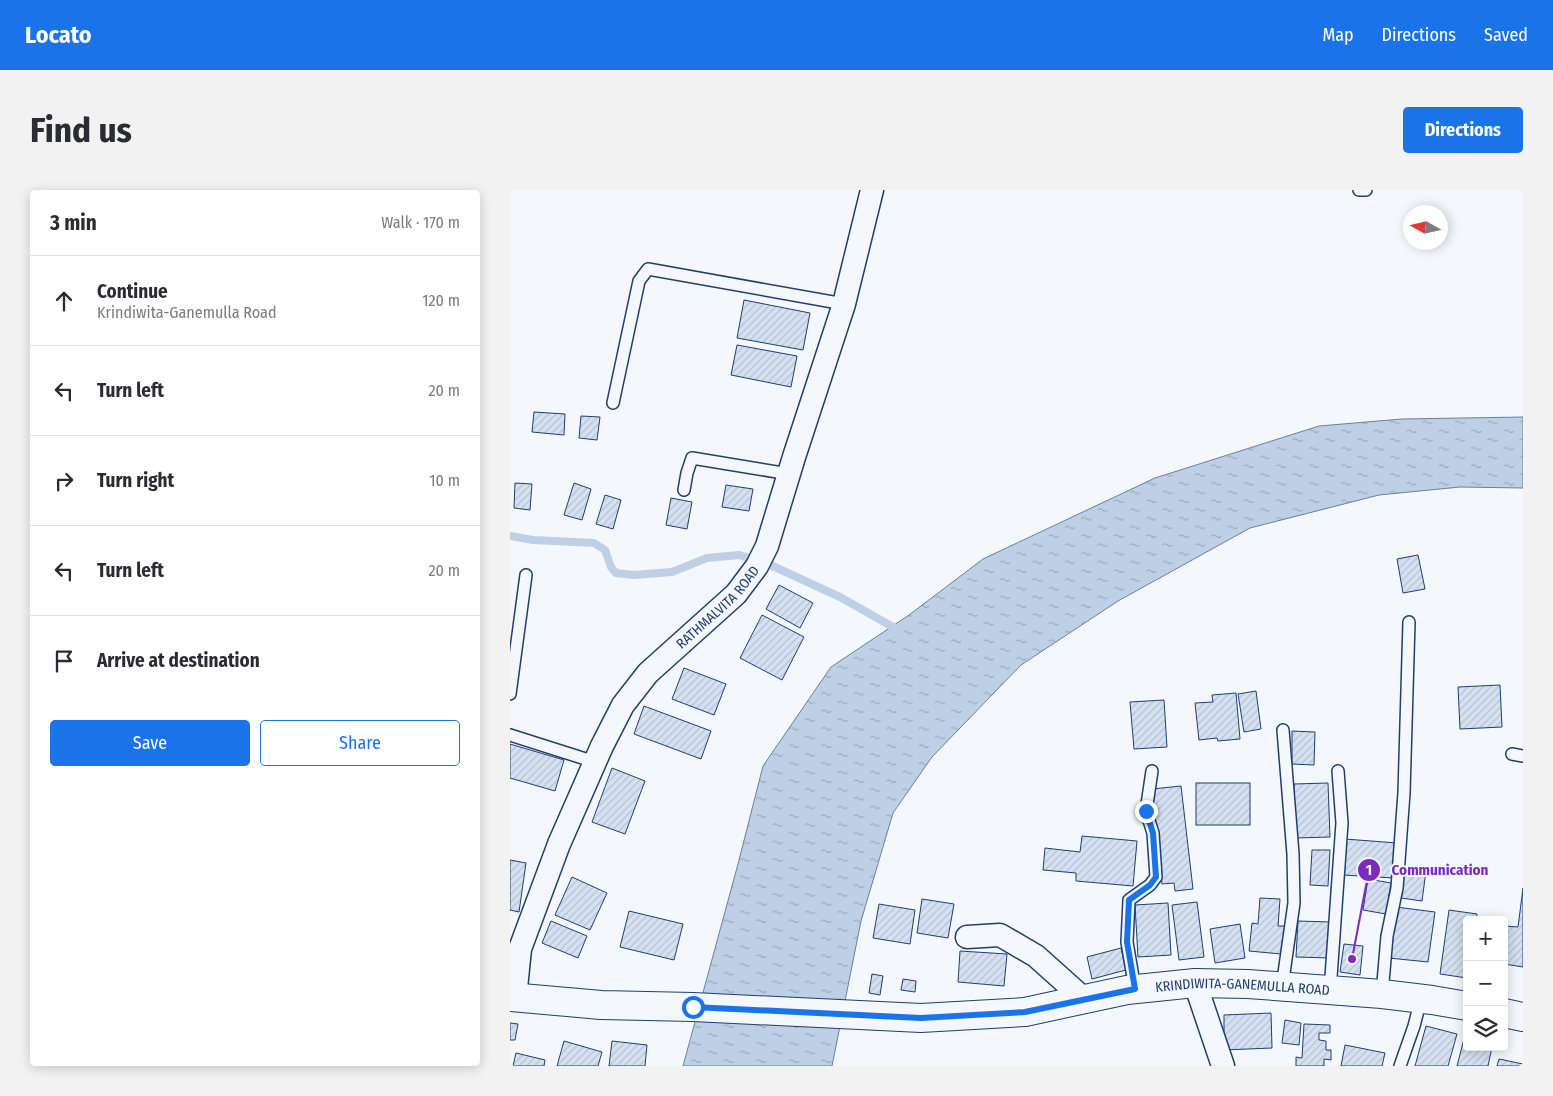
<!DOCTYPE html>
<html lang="en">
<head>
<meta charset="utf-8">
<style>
  :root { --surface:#fff; --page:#f2f2f3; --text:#2b2b33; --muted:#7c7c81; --line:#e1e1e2; --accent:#1a73e8 }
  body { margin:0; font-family:"Fira Sans Condensed",sans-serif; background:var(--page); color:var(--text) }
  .controls { position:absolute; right:15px; bottom:15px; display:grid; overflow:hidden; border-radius:5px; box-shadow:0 2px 12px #0003 }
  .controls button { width:45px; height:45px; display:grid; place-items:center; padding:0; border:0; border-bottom:1px solid var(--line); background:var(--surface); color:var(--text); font:25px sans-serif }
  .compass { position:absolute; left:893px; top:15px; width:45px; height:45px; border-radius:50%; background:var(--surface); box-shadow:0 2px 12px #0003; rotate:278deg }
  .stop { position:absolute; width:15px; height:15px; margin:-11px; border:4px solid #1a73e8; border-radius:50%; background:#fff }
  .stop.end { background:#1a73e8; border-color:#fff; box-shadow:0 1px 5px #0008 }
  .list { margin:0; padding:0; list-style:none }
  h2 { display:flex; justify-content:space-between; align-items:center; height:65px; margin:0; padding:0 20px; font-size:21px }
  h2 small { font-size:16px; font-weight:400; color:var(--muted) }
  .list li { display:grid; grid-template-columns:32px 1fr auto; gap:15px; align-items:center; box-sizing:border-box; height:90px; padding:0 20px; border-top:1px solid var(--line) }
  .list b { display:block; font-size:19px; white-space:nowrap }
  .list p { margin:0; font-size:16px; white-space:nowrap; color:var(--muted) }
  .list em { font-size:16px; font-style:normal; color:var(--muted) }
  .actions { display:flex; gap:10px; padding:15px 20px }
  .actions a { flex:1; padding:11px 0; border:1px solid var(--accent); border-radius:5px; text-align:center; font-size:18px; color:var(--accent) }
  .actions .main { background:var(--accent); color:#fff }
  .icon { flex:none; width:28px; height:28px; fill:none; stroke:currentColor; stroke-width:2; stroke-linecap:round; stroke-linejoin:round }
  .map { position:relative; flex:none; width:1013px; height:876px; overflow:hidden; border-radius:5px }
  header { display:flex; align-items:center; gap:30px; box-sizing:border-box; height:70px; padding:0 25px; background:var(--accent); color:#fff }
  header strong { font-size:24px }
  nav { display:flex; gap:28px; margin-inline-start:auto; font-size:18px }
  .intro { display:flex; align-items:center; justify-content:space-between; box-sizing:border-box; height:120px; padding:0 30px }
  h1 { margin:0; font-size:35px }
  .button { padding:12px 22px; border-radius:5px; background:var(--accent); color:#fff; font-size:18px; font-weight:700 }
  main { display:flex; gap:30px; padding:0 30px }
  aside { flex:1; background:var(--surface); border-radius:5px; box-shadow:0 2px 12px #0003 }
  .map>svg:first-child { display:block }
  .water { fill:url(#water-ripples); stroke:#687fa3 }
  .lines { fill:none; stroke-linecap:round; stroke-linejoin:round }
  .stream { stroke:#bed0e5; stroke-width:8 }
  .building { fill:url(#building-hatch); stroke:#1d3f73 }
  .lane-casing { stroke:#1d3f73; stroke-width:14 }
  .street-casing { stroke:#1d3f73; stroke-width:25 }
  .primary-casing { stroke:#1d3f73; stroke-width:30 }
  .lane { stroke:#f4f7fb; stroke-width:11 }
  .street { stroke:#f4f7fb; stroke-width:22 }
  .primary { stroke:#f4f7fb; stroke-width:28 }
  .route { stroke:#1a73e8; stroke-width:6 }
  .labels { text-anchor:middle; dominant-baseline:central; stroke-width:4; stroke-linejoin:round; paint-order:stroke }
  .street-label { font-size:14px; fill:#1d3f73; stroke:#f4f7fb }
  .leader { fill:none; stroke:#7b2cbf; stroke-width:2 }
  .callout-dot { fill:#7b2cbf; stroke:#f4f7fb; stroke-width:2 }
  .mark-label { font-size:15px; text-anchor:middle; font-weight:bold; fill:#fff }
  .callout-label { font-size:15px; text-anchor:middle; font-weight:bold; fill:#7b2cbf; stroke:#f4f7fb; stroke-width:4; stroke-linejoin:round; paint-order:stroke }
</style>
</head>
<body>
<header>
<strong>Locato</strong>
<nav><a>Map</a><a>Directions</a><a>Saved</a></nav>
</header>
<div class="intro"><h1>Find us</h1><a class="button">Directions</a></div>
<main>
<aside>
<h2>3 min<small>Walk · 170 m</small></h2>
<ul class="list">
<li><svg class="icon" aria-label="ahead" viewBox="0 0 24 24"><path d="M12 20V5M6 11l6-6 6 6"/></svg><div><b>Continue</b><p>Krindiwita-Ganemulla Road</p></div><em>120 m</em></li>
<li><svg class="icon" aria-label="left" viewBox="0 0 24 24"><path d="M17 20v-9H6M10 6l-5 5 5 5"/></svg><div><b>Turn left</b></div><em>20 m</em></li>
<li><svg class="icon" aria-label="right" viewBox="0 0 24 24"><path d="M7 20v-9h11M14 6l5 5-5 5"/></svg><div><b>Turn right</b></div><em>10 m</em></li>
<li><svg class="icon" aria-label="left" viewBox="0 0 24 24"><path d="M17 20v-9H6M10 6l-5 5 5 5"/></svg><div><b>Turn left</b></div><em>20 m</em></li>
<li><svg class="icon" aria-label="arrive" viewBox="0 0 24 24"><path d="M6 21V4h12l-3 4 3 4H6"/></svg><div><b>Arrive at destination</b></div></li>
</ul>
<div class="actions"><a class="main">Save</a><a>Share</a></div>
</aside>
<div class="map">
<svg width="1013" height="876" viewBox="0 0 1013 876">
  <defs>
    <pattern id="water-ripples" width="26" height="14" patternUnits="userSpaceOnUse" patternTransform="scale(1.25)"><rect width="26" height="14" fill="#bed0e5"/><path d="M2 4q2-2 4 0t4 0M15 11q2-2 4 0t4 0" fill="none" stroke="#9aaabe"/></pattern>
    <pattern id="building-hatch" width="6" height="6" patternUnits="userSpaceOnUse" patternTransform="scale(1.25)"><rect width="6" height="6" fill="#d5e0f0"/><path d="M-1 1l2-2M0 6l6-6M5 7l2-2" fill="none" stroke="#b6c1d1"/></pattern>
  </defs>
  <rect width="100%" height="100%" fill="#f4f7fb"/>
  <path class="water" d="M 1013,227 L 1013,298 L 950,297 L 869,305 L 740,338 L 608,411 L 511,475 L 422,567 L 383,623 L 351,731 L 322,876 L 173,876 L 228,674 L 253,576 L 321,477 L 399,425 L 473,369 L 645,288 L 809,236 L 892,229 Z"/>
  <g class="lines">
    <path class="stream" d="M 0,346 L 23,350 L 84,353 L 95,360 L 101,377 L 106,383 L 124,385 L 162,382 L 197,368 L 229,365 L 254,372 L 330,407 L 390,441"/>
  </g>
  <g class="building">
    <path d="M 234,110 L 300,123 L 293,160 L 227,148 Z"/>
    <path d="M 227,155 L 287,166 L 281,197 L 221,185 Z"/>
    <path d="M 24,222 L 55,224 L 54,245 L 22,242 Z"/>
    <path d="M 71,226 L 90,227 L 87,250 L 69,248 Z"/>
    <path d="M 5,293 L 22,294 L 20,320 L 4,318 Z"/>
    <path d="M 64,293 L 81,299 L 72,330 L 54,325 Z"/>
    <path d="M 216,295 L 243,299 L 239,321 L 212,317 Z"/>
    <path d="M 95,305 L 111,310 L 103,339 L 86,334 Z"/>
    <path d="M 161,308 L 182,312 L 177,339 L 156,335 Z"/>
    <path d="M 908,365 L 915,399 L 893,403 L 887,369 Z"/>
    <path d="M 269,395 L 303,413 L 290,438 L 256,419 Z"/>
    <path d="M 252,425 L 294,447 L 272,490 L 230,468 Z"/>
    <path d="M 174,478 L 216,494 L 204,525 L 162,509 Z"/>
    <path d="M 990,495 L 992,537 L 950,539 L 948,497 Z"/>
    <path d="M 746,501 L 751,539 L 734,542 L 728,504 Z"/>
    <path d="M 726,503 L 730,549 L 708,551 L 707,548 L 689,550 L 685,513 L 703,512 L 702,505 Z"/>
    <path d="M 654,510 L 657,557 L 624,559 L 620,512 Z"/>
    <path d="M 134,516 L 201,541 L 191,569 L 124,544 Z"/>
    <path d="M 782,541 L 805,542 L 804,575 L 782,574 Z"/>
    <path d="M 0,554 L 54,570 L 45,601 L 0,588 Z"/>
    <path d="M 102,578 L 135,591 L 115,644 L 82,632 Z"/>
    <rect x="686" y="593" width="54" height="42"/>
    <path d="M 818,593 L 820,647 L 786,648 L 784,594 Z"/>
    <path d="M 671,596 L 683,699 L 665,701 L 664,693 L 652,694 L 642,599 Z"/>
    <path d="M 572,646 L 627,651 L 623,696 L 566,691 L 566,683 L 533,680 L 535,658 L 570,662 Z"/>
    <path d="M 835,649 L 887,653 L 884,688 L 833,685 Z"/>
    <path d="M 802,660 L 820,660 L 818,696 L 800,695 Z"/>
    <path d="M 0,670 L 16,673 L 9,722 L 0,720 Z"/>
    <path d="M 895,679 L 916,681 L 912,711 L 891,708 Z"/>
    <path d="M 62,687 L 97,703 L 80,740 L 45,725 Z"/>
    <path d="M 858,689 L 881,693 L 876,724 L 853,720 Z"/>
    <path d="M 1013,698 L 1013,777 L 994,774 L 994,736 L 1008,737 Z"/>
    <path d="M 750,708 L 770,709 L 768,736 L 775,736 L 771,764 L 739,761 L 742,733 L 748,734 Z"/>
    <path d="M 412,709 L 444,714 L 438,748 L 407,743 Z"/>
    <path d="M 687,712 L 694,767 L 669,770 L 662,715 Z"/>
    <path d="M 658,713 L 661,765 L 628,767 L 625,715 Z"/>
    <path d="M 369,714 L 405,720 L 400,754 L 363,748 Z"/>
    <path d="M 886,717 L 925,722 L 918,772 L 879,768 Z"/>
    <path d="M 939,720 L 967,724 L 966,730 L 957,730 L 957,788 L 930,784 Z"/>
    <path d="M 119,721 L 173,734 L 164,770 L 110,757 Z"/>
    <path d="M 41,731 L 77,746 L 68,768 L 32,753 Z"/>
    <path d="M 788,731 L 821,732 L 820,768 L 786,767 Z"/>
    <path d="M 730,734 L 735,768 L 705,773 L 700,739 Z"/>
    <path d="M 834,754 L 853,756 L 850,785 L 830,782 Z"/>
    <path d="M 611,758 L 616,780 L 582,789 L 577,767 Z"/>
    <path d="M 450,761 L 497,764 L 494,796 L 448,792 Z"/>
    <path d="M 362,784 L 373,786 L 370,805 L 359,803 Z"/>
    <path d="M 393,789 L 406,791 L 405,802 L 391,800 Z"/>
    <path d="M 761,823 L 762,858 L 714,860 L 714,825 Z"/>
    <path d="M 775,830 L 791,833 L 789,855 L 772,853 Z"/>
    <path d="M 0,833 L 8,834 L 5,850 L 0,850 Z"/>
    <path d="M 794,834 L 820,835 L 820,843 L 809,843 L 809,850 L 816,851 L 816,860 L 821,860 L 821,870 L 814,869 L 814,876 L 786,876 L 786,867 L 792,868 Z"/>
    <path d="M 916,836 L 947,844 L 938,876 L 905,876 Z"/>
    <path d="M 954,849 L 957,849 L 957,857 L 982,857 L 978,876 L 947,876 Z"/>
    <path d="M 54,851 L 92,862 L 88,876 L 47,876 Z"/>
    <path d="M 102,851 L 137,855 L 135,876 L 99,876 Z"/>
    <path d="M 835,855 L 875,863 L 872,876 L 831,876 Z"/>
    <path d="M 6,863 L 35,870 L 34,876 L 3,876 Z"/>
    <path d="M 989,869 L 1013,874 L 1013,876 L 987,876 Z"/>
  </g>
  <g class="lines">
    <defs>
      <g id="lane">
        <path d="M 849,0 L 856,0"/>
        <path d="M 103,213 L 129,91 L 138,79 L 334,114"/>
        <path d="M 174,300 L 177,283 L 182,268 L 279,284"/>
        <path d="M 0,504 L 16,385"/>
        <path d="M 0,545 L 85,572"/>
        <path d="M 1002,564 L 1013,566"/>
        <path d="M 772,797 L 784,713 L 783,664 L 773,540"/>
        <path d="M 625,799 L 617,752 L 619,710 L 640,695 L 646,687 L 643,643 L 636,621 L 642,581"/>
        <path d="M 820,801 L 832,633 L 828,581"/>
        <path d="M 872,804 L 877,746 L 887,698 L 894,603 L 899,432"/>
        <path d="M 890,876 L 904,836 L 911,809"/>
      </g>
      <g id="street">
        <path d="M 457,747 L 490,745 L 526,766 L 574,809"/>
        <path d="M 685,793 L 713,876"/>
        <path id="s1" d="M 5,808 L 10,759 L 49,654 L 92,556 L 113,515 L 138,483 L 226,404 L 247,376 L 257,356 L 284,267 L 334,114 L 362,0"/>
      </g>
      <g id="primary">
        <path id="s2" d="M 0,807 L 91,815 L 183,817 L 411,828 L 515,822 L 617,800 L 685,793 L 738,794 L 872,804 L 922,810 L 957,816"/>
        <path d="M 994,823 L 1013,827"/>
      </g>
    </defs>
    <use href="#lane" class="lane-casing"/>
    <use href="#street" class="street-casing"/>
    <use href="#primary" class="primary-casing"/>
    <use href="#lane" class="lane"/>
    <use href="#street" class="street"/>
    <use href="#primary" class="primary"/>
  </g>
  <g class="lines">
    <path class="route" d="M 183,817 L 411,828 L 515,822 L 625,799 L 617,752 L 619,710 L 640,695 L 646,687 L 643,643 L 636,621"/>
  </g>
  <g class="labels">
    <g class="street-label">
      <text stroke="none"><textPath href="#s1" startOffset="451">RATHMALVITA ROAD</textPath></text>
      <text stroke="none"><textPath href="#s2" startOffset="736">KRINDIWITA-GANEMULLA ROAD</textPath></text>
    </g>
  </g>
  <path class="leader" d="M842 769L859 680"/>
  <g class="callout-dot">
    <circle cx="842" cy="769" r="5"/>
    <circle cx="859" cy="680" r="12"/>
  </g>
  <g class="mark-label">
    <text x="859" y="685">1</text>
  </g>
  <g class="callout-label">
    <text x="930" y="685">Communication</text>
  </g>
</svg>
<div class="controls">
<button>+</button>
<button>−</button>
<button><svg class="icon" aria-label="layers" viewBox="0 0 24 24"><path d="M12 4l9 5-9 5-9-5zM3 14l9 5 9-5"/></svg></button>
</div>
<svg class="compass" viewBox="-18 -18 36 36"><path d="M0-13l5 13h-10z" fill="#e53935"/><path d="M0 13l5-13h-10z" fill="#7c7c81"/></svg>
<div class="stop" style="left:183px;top:817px"></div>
<div class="stop end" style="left:636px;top:621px"></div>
</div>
</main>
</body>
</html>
